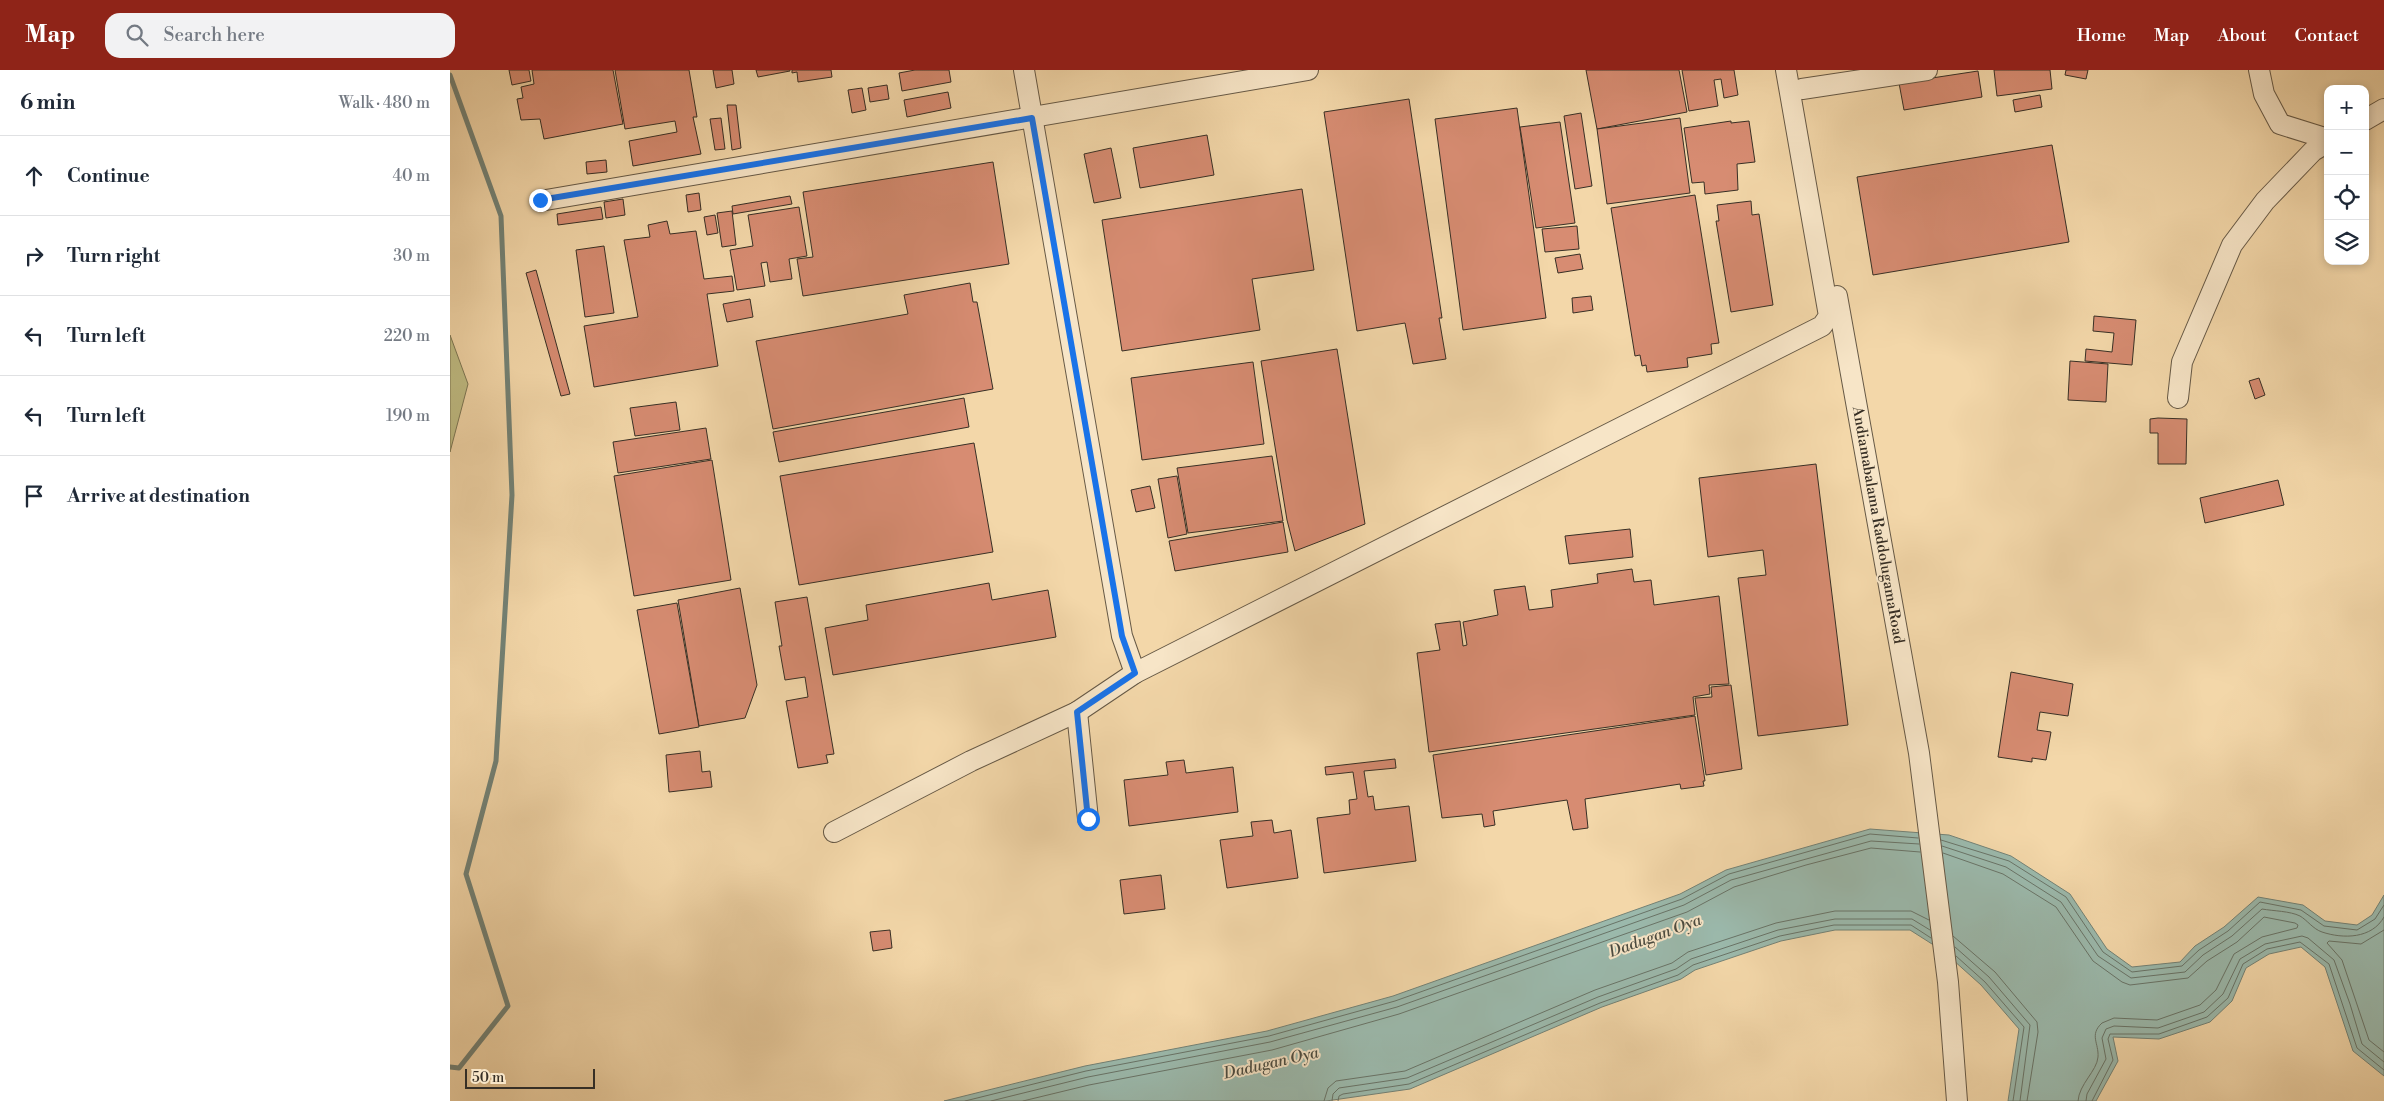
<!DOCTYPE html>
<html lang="en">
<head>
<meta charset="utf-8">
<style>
  :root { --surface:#fff; --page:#f2f2f3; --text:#1f2937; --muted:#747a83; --line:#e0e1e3; --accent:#8f2418 }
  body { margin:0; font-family:"Libre Bodoni",serif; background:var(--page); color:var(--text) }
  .controls { position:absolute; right:15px; top:15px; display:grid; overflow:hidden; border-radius:10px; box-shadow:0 2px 8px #0003 }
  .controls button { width:45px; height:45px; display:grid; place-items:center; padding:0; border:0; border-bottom:1px solid var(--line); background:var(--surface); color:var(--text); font:25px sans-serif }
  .scale { position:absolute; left:15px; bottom:12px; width:130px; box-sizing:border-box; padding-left:5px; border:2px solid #372f25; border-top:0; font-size:14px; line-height:18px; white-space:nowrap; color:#372f25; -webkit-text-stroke:4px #f7e5c7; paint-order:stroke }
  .stop { position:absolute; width:15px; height:15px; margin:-11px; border:4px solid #1a73e8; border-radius:50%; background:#fff }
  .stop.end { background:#1a73e8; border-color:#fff; box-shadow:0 1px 5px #0008 }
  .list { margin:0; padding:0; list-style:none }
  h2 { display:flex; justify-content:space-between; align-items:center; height:65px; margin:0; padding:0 20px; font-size:21px }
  h2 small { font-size:16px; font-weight:400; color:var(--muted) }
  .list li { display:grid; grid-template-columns:32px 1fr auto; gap:15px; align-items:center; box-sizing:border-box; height:80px; padding:0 20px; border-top:1px solid var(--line) }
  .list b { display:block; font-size:19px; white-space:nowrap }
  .list em { font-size:16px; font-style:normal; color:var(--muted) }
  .icon { flex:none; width:28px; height:28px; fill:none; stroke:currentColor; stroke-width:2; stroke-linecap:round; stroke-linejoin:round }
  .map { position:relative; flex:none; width:1934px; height:1031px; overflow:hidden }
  header { display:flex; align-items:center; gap:30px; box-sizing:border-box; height:70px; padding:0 25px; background:var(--accent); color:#fff }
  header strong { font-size:24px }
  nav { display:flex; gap:28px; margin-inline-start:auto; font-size:18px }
  .search { width:350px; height:45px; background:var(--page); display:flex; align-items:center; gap:12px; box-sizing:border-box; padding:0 18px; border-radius:15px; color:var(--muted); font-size:19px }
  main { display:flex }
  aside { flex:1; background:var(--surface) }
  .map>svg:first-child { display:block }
  .green { fill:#c0bd84; stroke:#7c7654 }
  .water { fill:#9bb9ac; stroke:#738276 }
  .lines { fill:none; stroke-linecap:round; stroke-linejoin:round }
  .shore { stroke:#697468; stroke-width:1 }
  .stream { stroke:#738276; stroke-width:5 }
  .building { fill:#d78c72; stroke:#372f25 }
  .minor-casing { stroke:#665946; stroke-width:22 }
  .minor { stroke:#f7e5c7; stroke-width:20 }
  .route { stroke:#1a73e8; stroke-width:6 }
  .labels { text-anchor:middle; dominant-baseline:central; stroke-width:4; stroke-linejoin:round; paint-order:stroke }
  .street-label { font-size:15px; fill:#372f25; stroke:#f7e5c7 }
  .water-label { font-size:16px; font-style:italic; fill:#4b4b40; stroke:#f7e5c7 }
</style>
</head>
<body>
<header>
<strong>Map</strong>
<div class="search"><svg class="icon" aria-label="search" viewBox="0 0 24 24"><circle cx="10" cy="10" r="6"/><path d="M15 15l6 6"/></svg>Search here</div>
<nav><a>Home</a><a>Map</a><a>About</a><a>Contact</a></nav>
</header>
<main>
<aside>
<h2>6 min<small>Walk · 480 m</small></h2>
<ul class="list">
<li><svg class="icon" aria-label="ahead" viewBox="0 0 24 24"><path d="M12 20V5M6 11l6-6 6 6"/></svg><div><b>Continue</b></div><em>40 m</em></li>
<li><svg class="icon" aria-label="right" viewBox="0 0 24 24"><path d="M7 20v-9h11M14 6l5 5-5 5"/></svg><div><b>Turn right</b></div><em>30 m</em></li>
<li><svg class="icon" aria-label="left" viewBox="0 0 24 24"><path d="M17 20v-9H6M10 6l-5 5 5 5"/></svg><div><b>Turn left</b></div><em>220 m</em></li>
<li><svg class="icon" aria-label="left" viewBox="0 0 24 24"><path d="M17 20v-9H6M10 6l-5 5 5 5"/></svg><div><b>Turn left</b></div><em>190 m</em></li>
<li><svg class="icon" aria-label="arrive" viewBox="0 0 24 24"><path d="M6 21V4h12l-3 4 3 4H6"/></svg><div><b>Arrive at destination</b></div></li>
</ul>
</aside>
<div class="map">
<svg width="1934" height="1031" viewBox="0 0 1934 1031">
  <rect width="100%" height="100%" fill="#f3d7a9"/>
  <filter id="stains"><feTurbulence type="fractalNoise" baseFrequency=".004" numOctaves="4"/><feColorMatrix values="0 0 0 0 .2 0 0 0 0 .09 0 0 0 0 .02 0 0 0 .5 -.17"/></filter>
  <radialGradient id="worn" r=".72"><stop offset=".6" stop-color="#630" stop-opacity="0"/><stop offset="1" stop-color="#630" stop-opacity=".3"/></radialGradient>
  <path class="green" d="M 0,265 L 18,314 L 0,382 Z"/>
  <path class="water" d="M 1420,759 L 1499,765 L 1561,786 L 1620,824 L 1657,879 L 1682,897 L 1730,892 L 1745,876 L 1774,857 L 1808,827 L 1853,835 L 1875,851 L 1907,855 L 1922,845 L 1934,825 L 1934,1006 L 1903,981 L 1875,897 L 1851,877 L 1819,884 L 1796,898 L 1782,931 L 1760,952 L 1709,969 L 1663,967 L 1668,991 L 1646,1031 L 1558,1031 L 1569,959 L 1531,915 L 1493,881 L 1460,860 L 1385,860 L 1331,871 L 1245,900 L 1231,909 L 1152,937 L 960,1019 L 876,1031 L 494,1031 L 635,996 L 817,961 L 943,926 L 1230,824 L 1276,800 Z"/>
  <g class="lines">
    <g class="shore">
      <path d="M 1491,770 L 1559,791 L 1616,827 L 1653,882 L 1682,902 L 1732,896 L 1749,880 L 1778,861 L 1810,832 L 1851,840 L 1874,856 L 1907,860 L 1925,849 L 1934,835"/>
      <path d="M 1492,776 L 1556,797 L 1611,832 L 1648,886 L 1681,908 L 1735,902 L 1753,885 L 1782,866 L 1812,839 C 1823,841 1840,841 1850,846 C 1857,850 1863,859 1872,862 C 1893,869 1922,869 1934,847"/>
      <path d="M 1493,783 L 1553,804 L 1606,837 L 1643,891 L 1672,912 L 1680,915 L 1738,908 L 1757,891 L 1787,872 L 1814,847 L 1845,853 L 1848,855 L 1847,858 L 1812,867 L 1784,884 L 1766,920 L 1750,935 L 1707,950 L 1664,948 L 1652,953 C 1639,965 1649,973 1648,987 C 1647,1001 1629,1014 1628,1031"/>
      <path d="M 1934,860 L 1911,874 L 1879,871 L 1877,873 L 1892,890 L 1919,970 L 1934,982"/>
      <path d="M 1503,866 L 1545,902 L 1587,952 L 1588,962 L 1577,1031"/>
      <path d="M 1505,877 L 1539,907 L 1580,955 L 1570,1031"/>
      <path d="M 1506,886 L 1535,912 L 1574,957 L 1563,1031"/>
      <path d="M 515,1031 L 636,1001 L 819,966 L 945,931 L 1232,829 L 1279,804 L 1420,764 L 1468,768"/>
      <path d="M 541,1031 L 638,1007 L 820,972 L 947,937 L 1234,835 L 1281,810 L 1421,771 L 1469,774"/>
      <path d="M 573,1031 L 639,1015 L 822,980 L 949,944 L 1237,842 L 1284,817 L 1356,795 L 1421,778 L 1470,782"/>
      <path d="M 874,1031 L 878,1018 L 886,1011 L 955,1001 L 1145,920 L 1222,893 L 1238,882 L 1326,853 L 1385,841 L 1461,841 L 1479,850"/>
      <path d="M 882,1031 L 883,1024 L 889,1018 L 957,1008 L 1148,927 L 1226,899 L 1241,889 L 1328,860 L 1385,849 L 1462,849 L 1480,860"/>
      <path d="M 888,1031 L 889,1026 L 893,1024 L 959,1014 L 1150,933 L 1228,905 L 1243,895 L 1330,866 L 1384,855 L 1461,855 L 1481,868"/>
      <path d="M 1636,1031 L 1637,1024 L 1656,989 L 1652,968 L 1656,959 L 1664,956 L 1708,958 L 1754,942 L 1773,924 L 1790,889 L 1815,874 L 1852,866 L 1858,868 L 1884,890 L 1900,934 L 1912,974 L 1934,992"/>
      <path d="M 1642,1031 L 1663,990 L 1658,969 L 1660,964 L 1709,964 L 1757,947 L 1778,928 L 1793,894 L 1817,879 L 1850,872 L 1879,894 L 1907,978 L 1934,1000"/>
    </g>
    <path class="stream" d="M 0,5 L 51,146 L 62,425 L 46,691 L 16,804 L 58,936 L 9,998 L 0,997"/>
  </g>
  <g class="building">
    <path d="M 59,0 L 79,0 L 81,11 L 62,15 Z"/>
    <path d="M 82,0 L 163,0 L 173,54 L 94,69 L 90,49 L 71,50 L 67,29 L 73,28 L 71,17 L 84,14 Z"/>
    <path d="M 165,0 L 239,0 L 247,47 L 243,47 L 251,84 L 183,96 L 179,71 L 227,62 L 225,51 L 175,59 Z"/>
    <path d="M 263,0 L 282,0 L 284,14 L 266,18 Z"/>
    <path d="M 306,0 L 340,0 L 340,1 L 308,7 Z"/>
    <path d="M 342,0 L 381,0 L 382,7 L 348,12 L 347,2 L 342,3 Z"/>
    <path d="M 465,0 L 499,0 L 501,12 L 452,21 L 449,3 Z"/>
    <path d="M 1136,0 L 1229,0 L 1237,42 L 1147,59 Z"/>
    <path d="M 1232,0 L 1284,0 L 1288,25 L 1274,28 L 1271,9 L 1264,10 L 1268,36 L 1239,41 Z"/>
    <path d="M 1544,0 L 1600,0 L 1602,19 L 1547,26 Z"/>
    <path d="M 1616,0 L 1638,0 L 1636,9 L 1615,5 Z"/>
    <path d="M 1528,1 L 1532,27 L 1454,40 L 1449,13 Z"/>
    <path d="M 437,15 L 439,29 L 420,32 L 418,18 Z"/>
    <path d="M 412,18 L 416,40 L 402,43 L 398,20 Z"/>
    <path d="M 498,22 L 501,38 L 457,47 L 454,30 Z"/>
    <path d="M 1590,25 L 1592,37 L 1565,42 L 1563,30 Z"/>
    <path d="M 959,29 L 992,248 L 989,248 L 996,289 L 963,294 L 955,253 L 907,261 L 874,42 Z"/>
    <path d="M 277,35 L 286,35 L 291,78 L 282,80 Z"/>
    <path d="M 1067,38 L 1096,248 L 1013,260 L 985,49 Z"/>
    <path d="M 1131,43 L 1142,116 L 1125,119 L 1114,46 Z"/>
    <path d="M 271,48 L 275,79 L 265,80 L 260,49 Z"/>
    <path d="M 1230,48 L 1240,123 L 1157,134 L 1147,59 Z"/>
    <path d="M 1281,51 L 1281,53 L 1299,51 L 1305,92 L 1287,94 L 1288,120 L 1255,124 L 1254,112 L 1242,113 L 1234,58 Z"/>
    <path d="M 1110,52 L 1125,153 L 1086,158 L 1070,57 Z"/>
    <path d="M 757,65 L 764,105 L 690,118 L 683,78 Z"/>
    <path d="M 1602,75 L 1619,172 L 1423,205 L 1407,107 Z"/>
    <path d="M 661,78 L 671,128 L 644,133 L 634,84 Z"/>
    <path d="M 156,90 L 157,102 L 137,104 L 136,92 Z"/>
    <path d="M 543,92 L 559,194 L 353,226 L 347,189 L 363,187 L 353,122 Z"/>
    <path d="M 852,119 L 864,200 L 802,209 L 810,260 L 672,281 L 652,150 Z"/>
    <path d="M 249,123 L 251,140 L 238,142 L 236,125 Z"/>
    <path d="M 1245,125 L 1269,273 L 1261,274 L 1262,284 L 1237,288 L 1238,297 L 1197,302 L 1196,295 L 1192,296 L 1190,285 L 1185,286 L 1161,138 Z"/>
    <path d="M 340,126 L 342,134 L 283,144 L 282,136 Z"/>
    <path d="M 173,129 L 175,145 L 156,148 L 154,132 Z"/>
    <path d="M 1301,131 L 1302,145 L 1309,144 L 1323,235 L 1281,242 L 1266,151 L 1269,151 L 1267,135 Z"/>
    <path d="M 151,137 L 153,149 L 108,155 L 107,144 Z"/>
    <path d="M 349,137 L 357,186 L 339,189 L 342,209 L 320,212 L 317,192 L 311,193 L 315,216 L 287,220 L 280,180 L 303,176 L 298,145 Z"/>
    <path d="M 282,141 L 286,175 L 272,177 L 267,143 Z"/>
    <path d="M 265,145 L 268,163 L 257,165 L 254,147 Z"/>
    <path d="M 217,151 L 220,164 L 246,161 L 254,209 L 282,206 L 284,221 L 257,224 L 268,296 L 144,317 L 134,256 L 188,247 L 174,170 L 200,167 L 198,155 Z"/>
    <path d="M 1127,156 L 1129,179 L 1095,182 L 1092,159 Z"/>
    <path d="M 154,176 L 164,243 L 135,247 L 126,180 Z"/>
    <path d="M 1130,184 L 1133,199 L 1108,203 L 1105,188 Z"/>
    <path d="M 86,200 L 120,324 L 111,326 L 76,203 Z"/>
    <path d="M 520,213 L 523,232 L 527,232 L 543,319 L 323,359 L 306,271 L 458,244 L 454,225 Z"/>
    <path d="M 1141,226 L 1143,240 L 1123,243 L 1122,228 Z"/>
    <path d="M 300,229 L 303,247 L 277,252 L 273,234 Z"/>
    <path d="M 1644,246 L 1686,250 L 1682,295 L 1635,291 L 1636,279 L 1662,282 L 1664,263 L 1643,261 Z"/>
    <path d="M 887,279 L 915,454 L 845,481 L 837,450 L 811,291 Z"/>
    <path d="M 1620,291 L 1658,294 L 1656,332 L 1618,330 Z"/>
    <path d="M 803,292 L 814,374 L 692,390 L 681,308 Z"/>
    <path d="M 1809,308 L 1815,325 L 1805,329 L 1799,311 Z"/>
    <path d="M 514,328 L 519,357 L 329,392 L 323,362 Z"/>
    <path d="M 226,332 L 230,360 L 185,366 L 180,338 Z"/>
    <path d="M 1708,348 L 1737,349 L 1736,394 L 1708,394 L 1708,363 L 1700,363 L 1700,349 Z"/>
    <path d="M 256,358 L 261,389 L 168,403 L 163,372 Z"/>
    <path d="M 524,373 L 543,482 L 349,515 L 330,406 Z"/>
    <path d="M 822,386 L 833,451 L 738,463 L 727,398 Z"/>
    <path d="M 262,390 L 281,510 L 184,526 L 164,406 Z"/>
    <path d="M 1366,394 L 1398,655 L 1308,666 L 1288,508 L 1316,505 L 1313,480 L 1258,487 L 1249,408 Z"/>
    <path d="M 727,406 L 737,464 L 718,468 L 708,409 Z"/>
    <path d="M 1828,410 L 1834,435 L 1755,453 L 1750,428 Z"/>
    <path d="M 700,416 L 705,438 L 686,442 L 681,420 Z"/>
    <path d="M 833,452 L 838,482 L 725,501 L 719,471 Z"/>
    <path d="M 1180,459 L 1183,487 L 1119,494 L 1115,466 Z"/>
    <path d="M 1182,499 L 1184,512 L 1201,510 L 1204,535 L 1269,526 L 1279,614 L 1259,615 L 1260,624 L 1243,627 L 1245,645 L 979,682 L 967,583 L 990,580 L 985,554 L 1010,551 L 1013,576 L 1017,575 L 1013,552 L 1048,545 L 1044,520 L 1075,516 L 1079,540 L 1103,537 L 1101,520 L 1148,513 L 1147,504 Z"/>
    <path d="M 539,513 L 542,530 L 598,520 L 606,567 L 383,605 L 375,558 L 418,550 L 416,535 Z"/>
    <path d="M 290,518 L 307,615 L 295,648 L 249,656 L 228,530 Z"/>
    <path d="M 357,527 L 384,684 L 376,685 L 378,693 L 348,698 L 336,631 L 358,627 L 355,607 L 335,610 L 329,576 L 332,576 L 325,532 Z"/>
    <path d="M 227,533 L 249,657 L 209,664 L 187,540 Z"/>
    <path d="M 1561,602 L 1623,614 L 1618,646 L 1590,642 L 1587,660 L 1601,662 L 1596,690 L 1582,688 L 1582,692 L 1548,687 Z"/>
    <path d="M 1281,615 L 1292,699 L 1256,705 L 1245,628 L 1262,627 L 1261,617 Z"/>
    <path d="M 1245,646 L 1255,711 L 1253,711 L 1254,716 L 1231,719 L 1230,714 L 1135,729 L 1138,758 L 1123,760 L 1117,730 L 1043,741 L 1045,755 L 1034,757 L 1032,744 L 992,748 L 983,685 Z"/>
    <path d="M 250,681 L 252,702 L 260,701 L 262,717 L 219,722 L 216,685 Z"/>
    <path d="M 945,689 L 946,698 L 914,701 L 918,727 L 923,726 L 925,740 L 959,736 L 966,791 L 874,803 L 867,748 L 900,744 L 899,730 L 907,729 L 903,702 L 876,705 L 875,697 Z"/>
    <path d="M 734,690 L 736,703 L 783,697 L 788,742 L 679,756 L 674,710 L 718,705 L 716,692 Z"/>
    <path d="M 822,750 L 824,763 L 841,760 L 848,808 L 777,818 L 770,770 L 803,766 L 801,752 Z"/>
    <path d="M 711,805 L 715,839 L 674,844 L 670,810 Z"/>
    <path d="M 440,860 L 442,878 L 423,881 L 420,862 Z"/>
  </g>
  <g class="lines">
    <defs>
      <g id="minor">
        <path d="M 574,0 L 672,566 L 685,603 L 1372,256 L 1379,246 L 1336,0"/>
        <path d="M 1809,0 L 1814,24 L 1830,54 L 1878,69"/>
        <path d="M 1352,19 L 1477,0"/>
        <path d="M 1915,50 L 1934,39"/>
        <path d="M 90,131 L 858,0"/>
        <path d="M 1387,226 L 1469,683 L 1498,912 L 1507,1031"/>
        <path d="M 1728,328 L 1732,292 L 1782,175 L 1815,131 L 1863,81 L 1878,72"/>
        <path d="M 627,642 L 638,749"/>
        <path d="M 384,762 L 521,691 L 627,642 L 685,603"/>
      </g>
    </defs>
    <use href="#minor" class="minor-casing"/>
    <use href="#minor" class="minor"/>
  </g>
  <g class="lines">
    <path class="route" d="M 90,130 L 582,48 L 672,566 L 685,603 L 627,642 L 638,749"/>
  </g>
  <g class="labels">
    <g class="street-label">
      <text transform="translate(1428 455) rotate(80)">Andiamabalama RaddolugamaRoad</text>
    </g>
    <g class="water-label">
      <text transform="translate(1205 866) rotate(-20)">Dadugan Oya</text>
      <text transform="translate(821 993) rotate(-13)">Dadugan Oya</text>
    </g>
  </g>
  <rect width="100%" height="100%" filter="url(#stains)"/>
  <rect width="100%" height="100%" fill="url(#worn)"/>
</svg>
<div class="controls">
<button>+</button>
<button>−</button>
<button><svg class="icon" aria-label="locate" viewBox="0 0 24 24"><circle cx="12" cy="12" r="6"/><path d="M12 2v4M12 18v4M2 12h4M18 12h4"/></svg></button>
<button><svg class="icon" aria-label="layers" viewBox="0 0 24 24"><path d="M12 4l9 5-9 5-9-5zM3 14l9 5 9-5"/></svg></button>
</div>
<div class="scale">50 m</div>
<div class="stop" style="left:638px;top:749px"></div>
<div class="stop end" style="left:90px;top:130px"></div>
</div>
</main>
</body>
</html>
